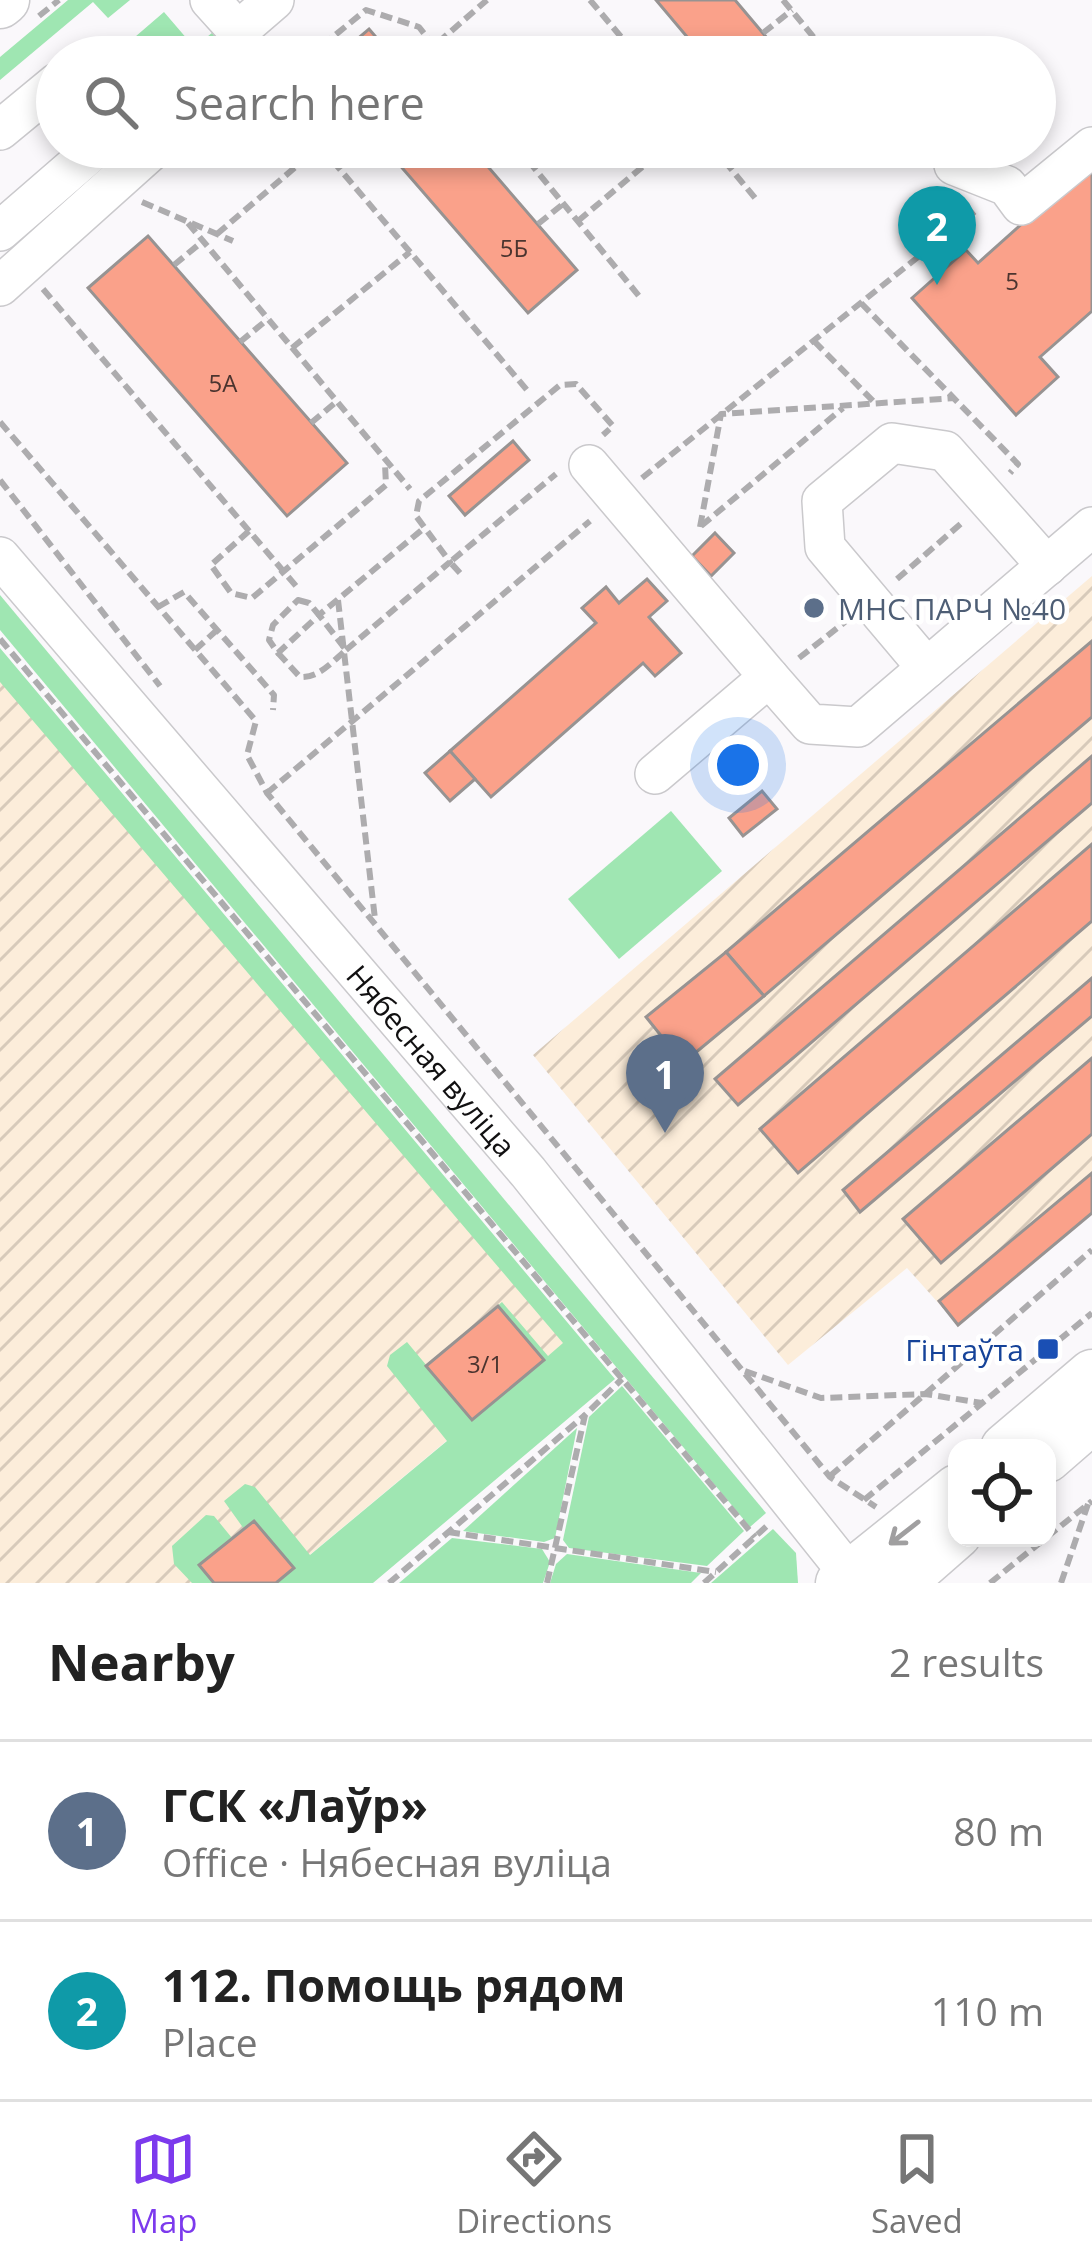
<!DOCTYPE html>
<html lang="en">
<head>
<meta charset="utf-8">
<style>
  :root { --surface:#fff; --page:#f6f6f6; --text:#222; --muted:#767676; --line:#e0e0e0; --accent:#7c3aed }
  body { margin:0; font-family:"Open Sans",sans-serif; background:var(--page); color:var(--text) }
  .controls { position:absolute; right:36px; bottom:36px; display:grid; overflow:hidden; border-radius:24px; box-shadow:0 6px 18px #0003 }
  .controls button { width:108px; height:108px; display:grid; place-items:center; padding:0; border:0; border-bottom:3px solid var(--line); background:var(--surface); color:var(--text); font:60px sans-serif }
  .you { position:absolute; left:738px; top:765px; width:42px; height:42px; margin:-30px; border:9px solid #fff; border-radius:50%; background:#1a73e8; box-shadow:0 0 0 18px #1a73e833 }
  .badge { display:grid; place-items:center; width:78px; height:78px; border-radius:50%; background:var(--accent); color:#fff; font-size:39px; font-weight:700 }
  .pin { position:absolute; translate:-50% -99px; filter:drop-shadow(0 3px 6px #0008) }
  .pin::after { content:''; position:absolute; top:63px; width:42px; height:36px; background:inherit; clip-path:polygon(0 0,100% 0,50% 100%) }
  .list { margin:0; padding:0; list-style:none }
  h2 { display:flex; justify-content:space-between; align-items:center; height:156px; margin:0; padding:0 48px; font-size:51px }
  h2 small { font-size:39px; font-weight:400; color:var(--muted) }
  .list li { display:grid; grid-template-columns:78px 1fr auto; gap:36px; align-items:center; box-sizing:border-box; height:180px; padding:0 48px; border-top:3px solid var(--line) }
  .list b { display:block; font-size:45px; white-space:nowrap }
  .list p { margin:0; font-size:39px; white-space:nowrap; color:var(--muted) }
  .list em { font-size:39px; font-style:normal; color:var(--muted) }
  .icon { flex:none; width:66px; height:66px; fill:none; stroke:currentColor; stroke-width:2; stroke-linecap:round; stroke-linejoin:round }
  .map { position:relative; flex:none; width:1092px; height:1583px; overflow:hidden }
  .search { position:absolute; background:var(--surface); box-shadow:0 6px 18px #0003; left:36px; right:36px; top:36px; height:132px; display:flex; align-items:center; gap:30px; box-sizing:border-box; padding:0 42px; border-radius:66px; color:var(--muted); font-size:45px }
  .sheet { height:516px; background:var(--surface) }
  nav { display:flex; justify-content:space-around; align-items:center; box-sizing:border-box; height:168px; border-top:3px solid var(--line); background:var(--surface); font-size:33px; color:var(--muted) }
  nav a { display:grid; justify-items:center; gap:6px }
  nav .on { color:var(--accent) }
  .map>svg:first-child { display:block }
  .industrial { fill:url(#industrial-furrows) }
  .green { fill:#9fe6b2 }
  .building { fill:#faa18a; stroke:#979392; stroke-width:3 }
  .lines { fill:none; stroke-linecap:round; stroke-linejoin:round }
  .minor-casing { stroke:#cac9cc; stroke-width:42 }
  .major-casing { stroke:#cac9cc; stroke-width:51 }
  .path { stroke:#adacae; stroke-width:6; stroke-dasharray:12 6; stroke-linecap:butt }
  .minor { stroke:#fff; stroke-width:39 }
  .major { stroke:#fff; stroke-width:48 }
  .oneway { stroke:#a09fa0 }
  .service-dot { fill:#5c6f8a; stroke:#fff; stroke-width:4.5 }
  .transit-dot { fill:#1a4fb4; stroke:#fff; stroke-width:4.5 }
  .labels { text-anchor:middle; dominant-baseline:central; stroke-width:9; stroke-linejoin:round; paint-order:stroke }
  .number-label { font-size:24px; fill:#4b342f }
  .service-label { font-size:30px; fill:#4e5e75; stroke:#fff; text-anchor:start }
  .street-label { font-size:30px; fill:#111011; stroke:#fff }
  .transit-label { font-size:30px; fill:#164399; stroke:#fff; text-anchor:end }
</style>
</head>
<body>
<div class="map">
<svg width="1092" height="1583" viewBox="0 0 1092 1583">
  <defs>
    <pattern id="industrial-furrows" width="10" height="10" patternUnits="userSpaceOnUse" patternTransform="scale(3)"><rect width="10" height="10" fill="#fcedda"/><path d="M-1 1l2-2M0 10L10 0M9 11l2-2" fill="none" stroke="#d7caba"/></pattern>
  </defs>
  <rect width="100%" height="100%" fill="#faf8fb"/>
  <g class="industrial">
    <path d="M 1092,576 L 1092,1213 L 958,1325 L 907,1268 L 788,1365 L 533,1055 Z"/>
    <path d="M 0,659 L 570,1338 L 276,1583 L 0,1583 Z"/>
  </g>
  <g class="green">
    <path d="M 68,0 L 130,0 L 108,18 L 93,2 L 0,80 L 0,57 Z"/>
    <path d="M 164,12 L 194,47 L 212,33 L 230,57 L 140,57 L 128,43 Z"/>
    <path d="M 0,595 L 766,1513 L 750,1527 L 0,630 Z"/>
    <path d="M 0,648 L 615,1379 L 373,1583 L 192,1583 L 174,1564 L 172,1546 L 206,1515 L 214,1516 L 232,1538 L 244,1529 L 224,1501 L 245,1484 L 255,1487 L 310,1555 L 447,1441 L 387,1366 L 390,1355 L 407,1342 L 427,1366 L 502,1302 L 548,1356 L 563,1343 L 0,682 Z"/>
    <path d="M 671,811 L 722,871 L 619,959 L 568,899 Z"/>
    <path d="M 622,1386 L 744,1531 L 707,1566 L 569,1548 L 563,1540 L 589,1417 Z"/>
    <path d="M 577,1428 L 555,1538 L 544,1542 L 463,1531 Z"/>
    <path d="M 773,1529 L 796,1553 L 798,1583 L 711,1583 Z"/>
    <path d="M 452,1538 L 542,1549 L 550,1562 L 543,1583 L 399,1583 Z"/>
    <path d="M 567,1554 L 701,1573 L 691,1583 L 550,1583 L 556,1564 Z"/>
  </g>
  <g class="building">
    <path d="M 656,0 L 735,0 L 783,57 L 704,57 Z"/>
    <path d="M 369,29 L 393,57 L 336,57 Z"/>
    <path d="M 384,147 L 471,147 L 577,270 L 528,313 Z"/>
    <path d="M 1092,161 L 1092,311 L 1040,357 L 1058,377 L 1016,415 L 912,298 L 966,250 L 978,263 Z"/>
    <path d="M 148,236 L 347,463 L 287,516 L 88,288 Z"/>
    <path d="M 513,441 L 529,460 L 465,515 L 449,496 Z"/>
    <path d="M 715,533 L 734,553 L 711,576 L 692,556 Z"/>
    <path d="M 647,579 L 667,601 L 649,617 L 681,653 L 655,676 L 643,663 L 491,797 L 450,751 L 596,623 L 582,608 L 606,587 L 619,603 Z"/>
    <path d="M 1092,641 L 1092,717 L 764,996 L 726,952 Z"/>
    <path d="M 450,751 L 475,779 L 450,801 L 425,773 Z"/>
    <path d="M 1092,756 L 1092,803 L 738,1105 L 715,1079 Z"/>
    <path d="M 762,791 L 777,809 L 743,836 L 729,818 Z"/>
    <path d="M 1092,844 L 1092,921 L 798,1173 L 760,1129 Z"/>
    <path d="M 726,952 L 764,996 L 683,1063 L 646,1017 Z"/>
    <path d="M 1092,978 L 1092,1016 L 860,1212 L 843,1190 Z"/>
    <path d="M 1092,1058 L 1092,1134 L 941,1263 L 903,1219 Z"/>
    <path d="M 1092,1173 L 1092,1213 L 958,1325 L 939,1301 Z"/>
    <path d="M 498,1306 L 544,1360 L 472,1420 L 426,1366 Z"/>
    <path d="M 254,1521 L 294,1568 L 276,1583 L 214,1583 L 199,1565 Z"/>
  </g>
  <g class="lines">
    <defs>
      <g id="minor">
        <path d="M 210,0 L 238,31 L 244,57"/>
        <path d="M 238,31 L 274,0"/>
        <path d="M 0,130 L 57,83"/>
        <path d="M 954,165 L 1007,186 L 1021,205 L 1092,147"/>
        <path d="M 0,231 L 97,147"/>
        <path d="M 0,286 L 155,147"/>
        <path d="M 589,465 L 769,677 L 655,774"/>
        <path id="s1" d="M 0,557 L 528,1172 L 850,1575"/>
        <path d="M 927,668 L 825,547 L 822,501 L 892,443 L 945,451 L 1047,566"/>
        <path d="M 769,677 L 810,724 L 858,727 L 1092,527"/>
      </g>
      <g id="major">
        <path d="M 0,4 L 5,0"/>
        <path d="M 1005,1448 L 1092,1374"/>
        <path d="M 1047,1458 L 1092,1419"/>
        <path d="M 840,1583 L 957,1489"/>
        <path d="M 901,1583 L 957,1534"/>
      </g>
    </defs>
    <use href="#minor" class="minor-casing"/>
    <use href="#major" class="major-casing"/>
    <g class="path">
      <path d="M 590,0 L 638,57"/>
      <path d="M 783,0 L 830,57"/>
      <path d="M 39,16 L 59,0"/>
      <path d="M 763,33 L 792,10"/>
      <path d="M 308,57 L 366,10 L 419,27 L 443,57"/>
      <path d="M 415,57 L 434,46"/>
      <path d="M 463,57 L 434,46 L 487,0"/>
      <path d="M 321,147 L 527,390"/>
      <path d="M 517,147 L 639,296"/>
      <path d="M 713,147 L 755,198"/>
      <path d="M 142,202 L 233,241"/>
      <path d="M 578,221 L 666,147"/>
      <path d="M 188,223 L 410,489"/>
      <path d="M 538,224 L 563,204"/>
      <path d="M 217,234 L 319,147"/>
      <path d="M 174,265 L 203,241"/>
      <path d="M 43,289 L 296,586"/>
      <path d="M 861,303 L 1018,464 L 1010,473"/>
      <path d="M 814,341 L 874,402"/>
      <path d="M 240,342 L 268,319"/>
      <path d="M 292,348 L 410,252"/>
      <path d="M 0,422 L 256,721 L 247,755 L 267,793 L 830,1477 L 876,1507"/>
      <path d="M 311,423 L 336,402"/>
      <path d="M 642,478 L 978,209"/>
      <path d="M 0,480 L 160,686"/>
      <path d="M 701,526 L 843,408"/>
      <path d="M 700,527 L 721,414 L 955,398"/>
      <path d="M 249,531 L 211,565 L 231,593 L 252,598 L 386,485 L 385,464"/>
      <path d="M 460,573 L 450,562 L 556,474"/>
      <path d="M 897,579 L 964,521"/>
      <path d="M 298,600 L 309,603 L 319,615 L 278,653 L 269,640 L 273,625 Z"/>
      <path d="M 338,600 L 375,919"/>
      <path d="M 158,607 L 184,592 L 274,695 L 273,710"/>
      <path d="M 0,639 L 755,1537"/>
      <path d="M 195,650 L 217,630"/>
      <path d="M 346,650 L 450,562 L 416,516 L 419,501 L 560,385 L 576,384 L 613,426 L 603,435"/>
      <path d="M 278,653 L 300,677 C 319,678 332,662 346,650 L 319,615 L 423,529"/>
      <path d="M 799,658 L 845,622"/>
      <path d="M 267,793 L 590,521"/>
      <path d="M 745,1371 L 821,1398 L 925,1394 L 982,1403"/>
      <path d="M 830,1476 L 1092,1250"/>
      <path d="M 864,1500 L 1092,1313"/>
      <path d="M 448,1532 L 716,1572"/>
      <path d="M 1047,1537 L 1092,1501"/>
      <path d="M 389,1583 L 585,1415"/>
      <path d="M 547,1583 L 585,1415 L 622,1379"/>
      <path d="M 704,1583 L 768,1525"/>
      <path d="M 990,1583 L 1046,1538"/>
      <path d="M 1061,1583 L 1088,1504"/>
    </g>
    <use href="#minor" class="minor"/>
    <use href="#major" class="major"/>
  </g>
  <defs><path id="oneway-shaft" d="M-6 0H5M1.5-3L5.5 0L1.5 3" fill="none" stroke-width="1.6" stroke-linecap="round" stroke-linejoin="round" transform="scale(3)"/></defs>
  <use class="oneway" href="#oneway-shaft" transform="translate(904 1533) rotate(142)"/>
  <circle class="service-dot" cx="814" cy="608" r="12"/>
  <rect class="transit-dot" x="1036" y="1337" width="24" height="24" rx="6"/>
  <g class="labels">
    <g class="number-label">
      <text x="514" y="247">5Б</text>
      <text x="1012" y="280">5</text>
      <text x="223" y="382">5А</text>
      <text x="485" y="1363">3/1</text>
    </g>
    <g class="service-label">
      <text x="838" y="608">МНС ПАРЧ №40</text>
    </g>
    <g class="street-label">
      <text stroke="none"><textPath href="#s1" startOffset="663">Нябесная вуліца</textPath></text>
    </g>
    <g class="transit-label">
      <text x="1024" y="1349">Гінтаўта</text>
    </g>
  </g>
</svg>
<div class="controls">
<button><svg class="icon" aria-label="locate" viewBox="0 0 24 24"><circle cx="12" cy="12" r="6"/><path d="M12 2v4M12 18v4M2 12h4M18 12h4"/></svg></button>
</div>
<div class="you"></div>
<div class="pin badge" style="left:665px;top:1133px;background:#5c6f8a">1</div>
<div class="pin badge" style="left:937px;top:285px;background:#0f9aa8">2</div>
<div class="search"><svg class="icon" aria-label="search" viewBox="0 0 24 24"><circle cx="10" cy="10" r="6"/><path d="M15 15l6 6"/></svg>Search here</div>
</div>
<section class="sheet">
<h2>Nearby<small>2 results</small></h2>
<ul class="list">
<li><span class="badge" style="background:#5c6f8a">1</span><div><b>ГСК «Лаўр»</b><p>Office · Нябесная вуліца</p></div><em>80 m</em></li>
<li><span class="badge" style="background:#0f9aa8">2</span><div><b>112. Помощь рядом</b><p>Place</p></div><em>110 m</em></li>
</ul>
</section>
<nav>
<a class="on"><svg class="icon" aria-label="map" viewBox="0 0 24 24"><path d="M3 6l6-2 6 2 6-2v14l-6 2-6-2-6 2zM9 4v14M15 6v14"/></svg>Map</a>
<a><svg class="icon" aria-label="directions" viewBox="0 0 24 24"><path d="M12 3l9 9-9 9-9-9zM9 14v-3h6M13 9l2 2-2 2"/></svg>Directions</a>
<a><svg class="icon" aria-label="saved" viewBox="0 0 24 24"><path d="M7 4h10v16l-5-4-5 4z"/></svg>Saved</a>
</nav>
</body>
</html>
